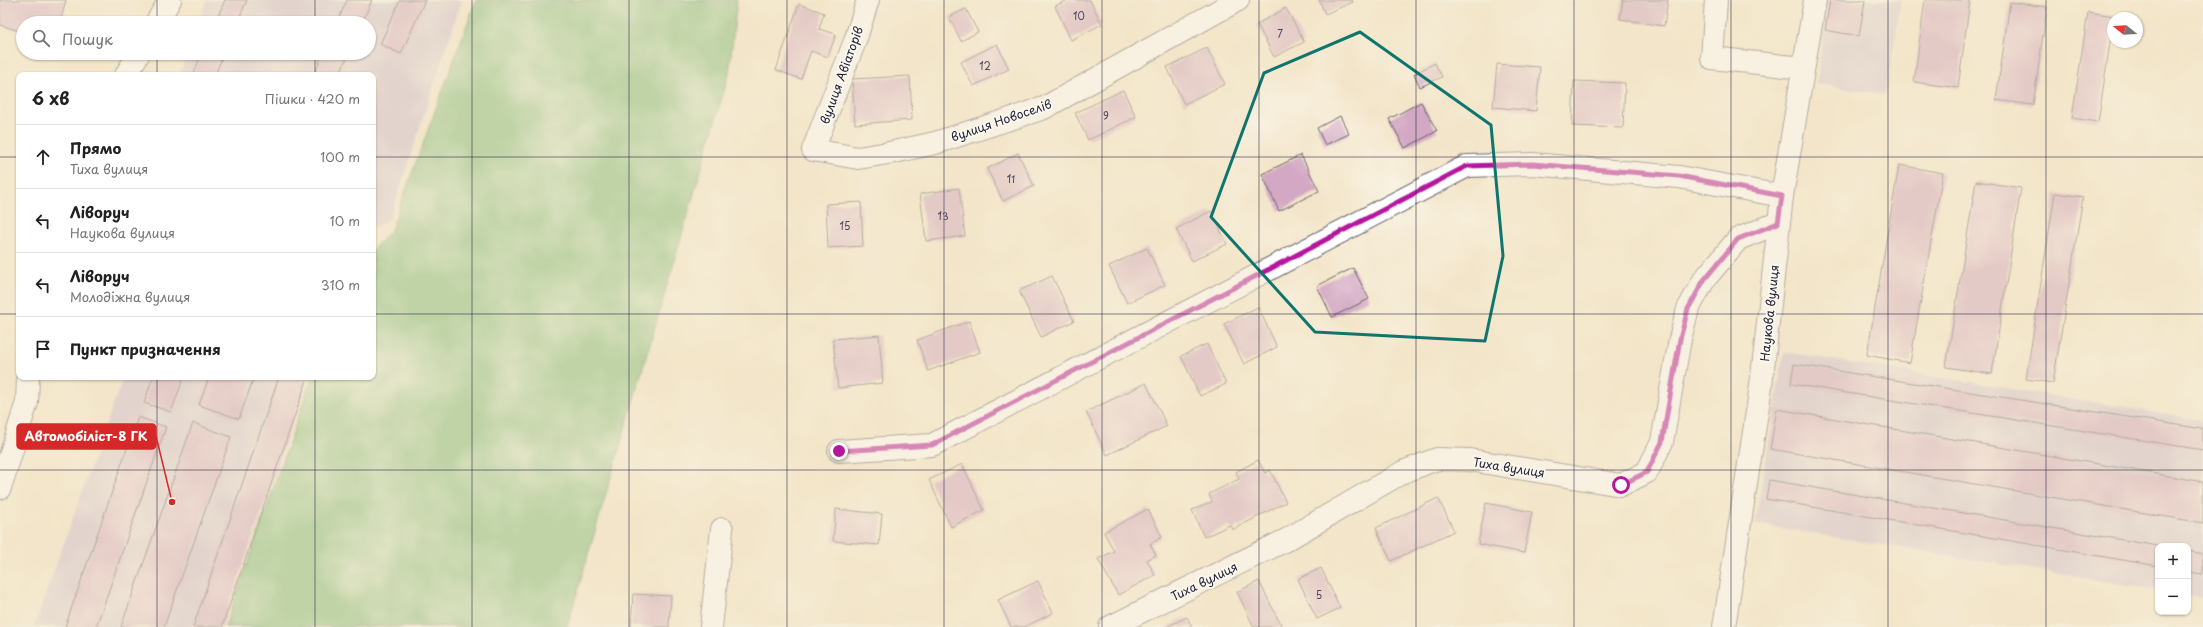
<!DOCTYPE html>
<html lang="uk">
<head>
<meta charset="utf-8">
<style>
  :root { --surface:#fff; --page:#f2f2f2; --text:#202124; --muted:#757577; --line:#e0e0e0 }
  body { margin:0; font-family:"Playpen Sans",sans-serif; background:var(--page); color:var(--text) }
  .controls { position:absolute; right:12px; bottom:12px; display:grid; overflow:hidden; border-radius:8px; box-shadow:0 1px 3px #0004 }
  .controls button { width:36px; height:36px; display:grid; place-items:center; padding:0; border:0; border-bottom:1px solid var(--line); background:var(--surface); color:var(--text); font:20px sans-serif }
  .compass { position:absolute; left:2107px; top:12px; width:36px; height:36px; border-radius:50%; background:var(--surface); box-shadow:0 1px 3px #0004; rotate:288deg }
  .stop { position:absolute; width:12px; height:12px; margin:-9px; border:3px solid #b5179e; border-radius:50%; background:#fff }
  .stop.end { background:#b5179e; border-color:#fff; box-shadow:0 1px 4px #0008 }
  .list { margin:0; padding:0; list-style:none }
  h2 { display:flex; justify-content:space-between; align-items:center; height:52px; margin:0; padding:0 16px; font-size:17px }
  h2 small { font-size:13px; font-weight:400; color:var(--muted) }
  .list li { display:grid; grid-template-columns:26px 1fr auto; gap:12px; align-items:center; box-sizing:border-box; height:64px; padding:0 16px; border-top:1px solid var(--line) }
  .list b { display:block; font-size:15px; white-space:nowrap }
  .list p { margin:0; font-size:13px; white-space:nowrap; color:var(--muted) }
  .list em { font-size:13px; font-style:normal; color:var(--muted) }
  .icon { flex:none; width:22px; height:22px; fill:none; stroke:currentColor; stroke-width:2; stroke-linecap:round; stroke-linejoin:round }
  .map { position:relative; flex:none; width:2203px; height:627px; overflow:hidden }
  .search { position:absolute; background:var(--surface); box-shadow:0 1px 3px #0004; left:16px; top:16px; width:360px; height:44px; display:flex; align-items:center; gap:10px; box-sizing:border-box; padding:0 14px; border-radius:22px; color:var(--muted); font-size:15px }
  .panel { position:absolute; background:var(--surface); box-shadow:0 1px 3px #0004; left:16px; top:72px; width:360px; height:308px; border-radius:8px }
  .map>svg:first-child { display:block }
  .industrial { fill:#cebed1 }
  .forest { fill:#80bc7b; stroke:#516f5b }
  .building { fill:#d3a8c4 }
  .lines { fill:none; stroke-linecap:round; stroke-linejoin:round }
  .minor-casing { stroke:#6b666d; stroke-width:24 }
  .minor { stroke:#fff; stroke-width:22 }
  .route { stroke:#b5179e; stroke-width:5 }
  .marked { fill:none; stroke:#0f766e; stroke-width:3; stroke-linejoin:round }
  .grid { fill:none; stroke:#22223b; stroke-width:1; stroke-opacity:0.55 }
  .labels { text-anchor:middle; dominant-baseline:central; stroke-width:4; stroke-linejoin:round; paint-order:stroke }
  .number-label { font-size:10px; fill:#4e445d }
  .street-label { font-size:12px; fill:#22223b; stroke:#fbf7ec }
  .leader { fill:none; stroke:#d62828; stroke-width:1.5 }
  .callout-dot { fill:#d62828; stroke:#fbf7ec; stroke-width:1.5 }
  .callout { fill:#d62828; stroke:#d62828; stroke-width:1.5 }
  .callout-label { font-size:13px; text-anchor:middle; font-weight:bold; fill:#fff }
</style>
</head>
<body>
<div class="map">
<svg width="2203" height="627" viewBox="0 0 2203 627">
  <rect width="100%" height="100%" fill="#fbf7ec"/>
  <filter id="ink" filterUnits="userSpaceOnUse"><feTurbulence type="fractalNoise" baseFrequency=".025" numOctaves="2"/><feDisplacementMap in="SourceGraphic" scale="8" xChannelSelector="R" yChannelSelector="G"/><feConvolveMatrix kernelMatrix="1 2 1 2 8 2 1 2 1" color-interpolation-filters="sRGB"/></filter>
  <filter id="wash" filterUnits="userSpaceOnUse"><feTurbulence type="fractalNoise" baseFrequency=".012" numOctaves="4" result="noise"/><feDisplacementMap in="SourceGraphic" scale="16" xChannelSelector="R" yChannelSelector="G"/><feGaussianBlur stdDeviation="0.9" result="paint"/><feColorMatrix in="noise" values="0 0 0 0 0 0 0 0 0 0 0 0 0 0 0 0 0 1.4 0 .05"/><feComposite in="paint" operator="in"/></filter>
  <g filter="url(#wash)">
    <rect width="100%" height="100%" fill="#f3e5c9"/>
    <g class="industrial">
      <path d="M 207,0 L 462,0 L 390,218 L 373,228 L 373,75 L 179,75 L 187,53 L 369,53 L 369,23 L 198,23 Z"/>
      <path d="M 1827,0 L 1901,0 L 1886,94 L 1817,84 Z"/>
      <path d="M 1784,352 L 2203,420 L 2203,598 L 2188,595 L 2188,546 L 2158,546 L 2158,590 L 1755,524 Z"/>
      <path d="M 123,377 L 308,377 L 222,627 L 34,627 Z"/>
    </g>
    <path class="forest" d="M 476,0 L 737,0 L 729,74 L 567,627 L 225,627 L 312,377 L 373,377 L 373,249 L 391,230 Z"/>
    <g id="blocks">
      <g class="building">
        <path d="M 0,0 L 66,0 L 60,23 L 23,23 L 23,32 L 0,25 Z"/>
        <path d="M 225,0 L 247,0 L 237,23 L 215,23 Z"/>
        <path d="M 347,0 L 372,0 L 362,23 L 337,23 Z"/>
        <path d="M 400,0 L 425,0 L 401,54 L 380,44 Z"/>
        <path d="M 1068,0 L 1090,0 L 1102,24 L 1071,40 L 1055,6 Z"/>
        <path d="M 1319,0 L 1352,0 L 1353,2 L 1325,14 Z"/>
        <path d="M 1623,0 L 1668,0 L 1664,26 L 1620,19 Z"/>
        <path d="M 1830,0 L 1865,0 L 1859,36 L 1825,30 Z"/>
        <path d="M 1925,0 L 1970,0 L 1958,88 L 1914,82 Z"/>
        <path d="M 2010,2 L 2047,7 L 2033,105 L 1996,100 Z"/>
        <path d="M 799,4 L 824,13 L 819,29 L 836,34 L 828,57 L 811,51 L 801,79 L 776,70 Z"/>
        <path d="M 1286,8 L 1304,42 L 1274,57 L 1257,24 Z"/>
        <path d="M 966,9 L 978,32 L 961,41 L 949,17 Z"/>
        <path d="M 2088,12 L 2114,16 L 2098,122 L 2072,118 Z"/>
        <path d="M 997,44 L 1009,69 L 973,86 L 961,62 Z"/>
        <path d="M 1207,48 L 1225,84 L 1184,104 L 1167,67 Z"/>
        <path d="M 202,53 L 224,53 L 215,75 L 193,75 Z"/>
        <path d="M 323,53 L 349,53 L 339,75 L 314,75 Z"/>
        <path d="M 1435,63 L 1442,77 L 1420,87 L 1414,74 Z"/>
        <path d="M 1497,64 L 1540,67 L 1536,111 L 1493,107 Z"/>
        <path d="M 910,76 L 912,120 L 855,124 L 852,79 Z"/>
        <path d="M 1574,81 L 1625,83 L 1623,128 L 1572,126 Z"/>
        <path d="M 1123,90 L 1136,117 L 1088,140 L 1075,113 Z"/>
        <path d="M 1421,102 L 1437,131 L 1405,148 L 1389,119 Z"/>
        <path d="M 1340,116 L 1349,134 L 1325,145 L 1317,128 Z"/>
        <path d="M 1018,153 L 1034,186 L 1003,201 L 987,169 Z"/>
        <path d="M 1301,155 L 1319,191 L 1279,211 L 1262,174 Z"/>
        <path d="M 1899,165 L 1943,173 L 1910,363 L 1867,355 Z"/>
        <path d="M 1976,181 L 2021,188 L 1992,374 L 1946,367 Z"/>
        <path d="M 959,188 L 965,236 L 926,241 L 920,194 Z"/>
        <path d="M 2055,193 L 2083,197 L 2053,383 L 2026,379 Z"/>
        <path d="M 861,202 L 863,246 L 828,248 L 826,204 Z"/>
        <path d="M 1211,211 L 1227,244 L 1192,261 L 1176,229 Z"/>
        <path d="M 1147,248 L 1165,285 L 1127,303 L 1109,266 Z"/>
        <path d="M 1353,268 L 1369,299 L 1332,317 L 1317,286 Z"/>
        <path d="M 1052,276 L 1074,321 L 1041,337 L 1019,291 Z"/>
        <path d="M 1258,307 L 1277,347 L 1244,364 L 1224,324 Z"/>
        <path d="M 969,321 L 980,352 L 928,371 L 917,340 Z"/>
        <path d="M 879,335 L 883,383 L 838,388 L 833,339 Z"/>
        <path d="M 1207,344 L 1226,384 L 1200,396 L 1181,356 Z"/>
        <path d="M 1794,364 L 2203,429 L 2203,450 L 1791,384 Z"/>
        <path d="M 153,377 L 184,377 L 171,412 L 144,403 Z"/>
        <path d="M 209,377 L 254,377 L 239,419 L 199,405 Z"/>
        <path d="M 279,377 L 308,377 L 222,627 L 193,627 Z"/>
        <path d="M 1146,383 L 1167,426 L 1107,455 L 1086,412 Z"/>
        <path d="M 1777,409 L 2203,482 L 2203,523 L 1770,449 Z"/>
        <path d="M 138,417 L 166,427 L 96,627 L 65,627 Z"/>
        <path d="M 193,423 L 231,437 L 164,627 L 121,627 Z"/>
        <path d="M 1258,460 L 1265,473 L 1270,470 L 1286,502 L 1232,530 L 1230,525 L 1204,537 L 1192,510 L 1212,502 L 1209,494 L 1239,479 L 1236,472 Z"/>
        <path d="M 962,464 L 984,510 L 951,527 L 929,480 Z"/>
        <path d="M 1769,480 L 2158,546 L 2158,566 L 1766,499 Z"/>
        <path d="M 1438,498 L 1454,531 L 1391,561 L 1376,528 Z"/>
        <path d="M 1486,503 L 1532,512 L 1524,553 L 1478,544 Z"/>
        <path d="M 836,509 L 882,514 L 879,545 L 833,541 Z"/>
        <path d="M 1148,509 L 1162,537 L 1150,544 L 1156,555 L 1147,560 L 1155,575 L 1118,595 L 1098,559 L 1114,551 L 1104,532 Z"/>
        <path d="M 2188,551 L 2203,554 L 2203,574 L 2188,572 Z"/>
        <path d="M 1321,568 L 1340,608 L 1317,619 L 1298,579 Z"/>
        <path d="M 1038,581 L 1053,613 L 1024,627 L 1011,627 L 998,600 Z"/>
        <path d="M 1259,581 L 1282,627 L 1254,627 L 1237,592 Z"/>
        <path d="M 633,594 L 671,596 L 669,627 L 631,627 Z"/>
        <path d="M 1187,617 L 1192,627 L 1166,627 Z"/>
      </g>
    </g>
  </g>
  <g filter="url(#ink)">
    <use href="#blocks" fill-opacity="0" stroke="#6b666d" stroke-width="1"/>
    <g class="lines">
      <defs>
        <g id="minor">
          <path d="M 868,0 L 855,41 L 813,150 L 858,158 L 894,152 L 935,143 L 1044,108 L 1238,0"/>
          <path d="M 1716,0 L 1712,58 L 1803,68"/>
          <path d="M 156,23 L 170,0"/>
          <path d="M 126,75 L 139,53"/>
          <path d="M 839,451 L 932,445 L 1467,166 L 1532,164 L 1679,177 L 1782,196"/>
          <path d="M 0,488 L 27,402 L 28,377"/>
          <path d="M 711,627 L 722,529"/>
          <path d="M 1110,627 L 1286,540 L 1403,472 L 1437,459 L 1470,460 L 1621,485 L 1647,472 L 1662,442 L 1680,339 L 1688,309 L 1704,280 L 1738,239 L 1778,223"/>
          <path d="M 1724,627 L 1761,386 L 1782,196 L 1815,0"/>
        </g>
      </defs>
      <use href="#minor" class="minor-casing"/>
      <use href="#minor" class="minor"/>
    </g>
  </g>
  <g class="lines" filter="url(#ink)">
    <path class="route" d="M 839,451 L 932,445 L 1467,166 L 1532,164 L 1679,176 L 1782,196 L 1778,223 L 1738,239 L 1704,280 L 1688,309 L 1680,339 L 1662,442 L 1647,472 L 1621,485"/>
  </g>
  <path d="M0 0H2203V627H0ZM 1360,32 L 1491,125 L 1503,256 L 1485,341 L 1315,332 L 1211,217 L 1264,73 Z" fill="#f3e5c9" fill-opacity=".55" fill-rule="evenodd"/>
  <path class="marked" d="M 1360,32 L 1491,125 L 1503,256 L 1485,341 L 1315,332 L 1211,217 L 1264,73 Z"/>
  <path class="grid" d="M 157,0 L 157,23M 315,0 L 315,23M 472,0 L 472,627M 629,0 L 629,627M 787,0 L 787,627M 944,0 L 944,627M 1102,0 L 1102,627M 1259,0 L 1259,627M 1416,0 L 1416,627M 1574,0 L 1574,627M 1731,0 L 1731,627M 1888,0 L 1888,627M 2046,0 L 2046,627M 157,53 L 157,75M 315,53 L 315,75M 0,157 L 19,157M 373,157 L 2203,157M 0,314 L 19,314M 373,314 L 2203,314M 157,377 L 157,627M 315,377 L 315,627M 0,470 L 2203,470"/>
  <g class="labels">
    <g class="number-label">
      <text x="1079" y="15">10</text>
      <text x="1280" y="33">7</text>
      <text x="985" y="65">12</text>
      <text x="1106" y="115">9</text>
      <text x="1011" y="178">11</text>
      <text x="943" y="215">13</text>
      <text x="845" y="225">15</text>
      <text x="1319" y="594">5</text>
    </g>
    <g class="street-label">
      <text transform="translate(841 75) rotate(-70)">вулиця Авіаторів</text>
      <text transform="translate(1001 120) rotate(-19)">вулиця Новоселів</text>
      <text transform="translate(1769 313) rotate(-84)">Наукова вулиця</text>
      <text transform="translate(1509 467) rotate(9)">Тиха вулиця</text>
      <text transform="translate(1204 581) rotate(-26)">Тиха вулиця</text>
    </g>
  </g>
  <path class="leader" d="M172 502L156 436"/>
  <circle class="callout-dot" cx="172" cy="502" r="4"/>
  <rect class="callout" x="17" y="424" width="139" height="25" rx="4"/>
  <g class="callout-label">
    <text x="86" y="441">Автомобіліст-8 ГК</text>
  </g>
</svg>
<div class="controls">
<button>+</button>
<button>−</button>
</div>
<svg class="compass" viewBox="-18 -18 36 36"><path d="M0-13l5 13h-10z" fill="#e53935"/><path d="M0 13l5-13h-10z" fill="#757577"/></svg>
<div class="stop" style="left:1621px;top:485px"></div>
<div class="stop end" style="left:839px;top:451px"></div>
<div class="search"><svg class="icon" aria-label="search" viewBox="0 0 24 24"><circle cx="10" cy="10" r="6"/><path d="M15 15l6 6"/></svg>Пошук</div>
<section class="panel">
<h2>6 хв<small>Пішки · 420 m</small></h2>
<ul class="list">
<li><svg class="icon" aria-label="ahead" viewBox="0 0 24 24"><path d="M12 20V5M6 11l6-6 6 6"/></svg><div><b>Прямо</b><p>Тиха вулиця</p></div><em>100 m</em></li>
<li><svg class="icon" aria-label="left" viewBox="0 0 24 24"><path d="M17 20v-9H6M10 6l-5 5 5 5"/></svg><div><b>Ліворуч</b><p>Наукова вулиця</p></div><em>10 m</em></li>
<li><svg class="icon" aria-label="left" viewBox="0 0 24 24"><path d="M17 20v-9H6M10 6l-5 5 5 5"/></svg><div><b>Ліворуч</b><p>Молодіжна вулиця</p></div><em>310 m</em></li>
<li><svg class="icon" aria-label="arrive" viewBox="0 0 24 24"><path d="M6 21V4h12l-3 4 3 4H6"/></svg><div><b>Пункт призначення</b></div></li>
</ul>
</section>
</div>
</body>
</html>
